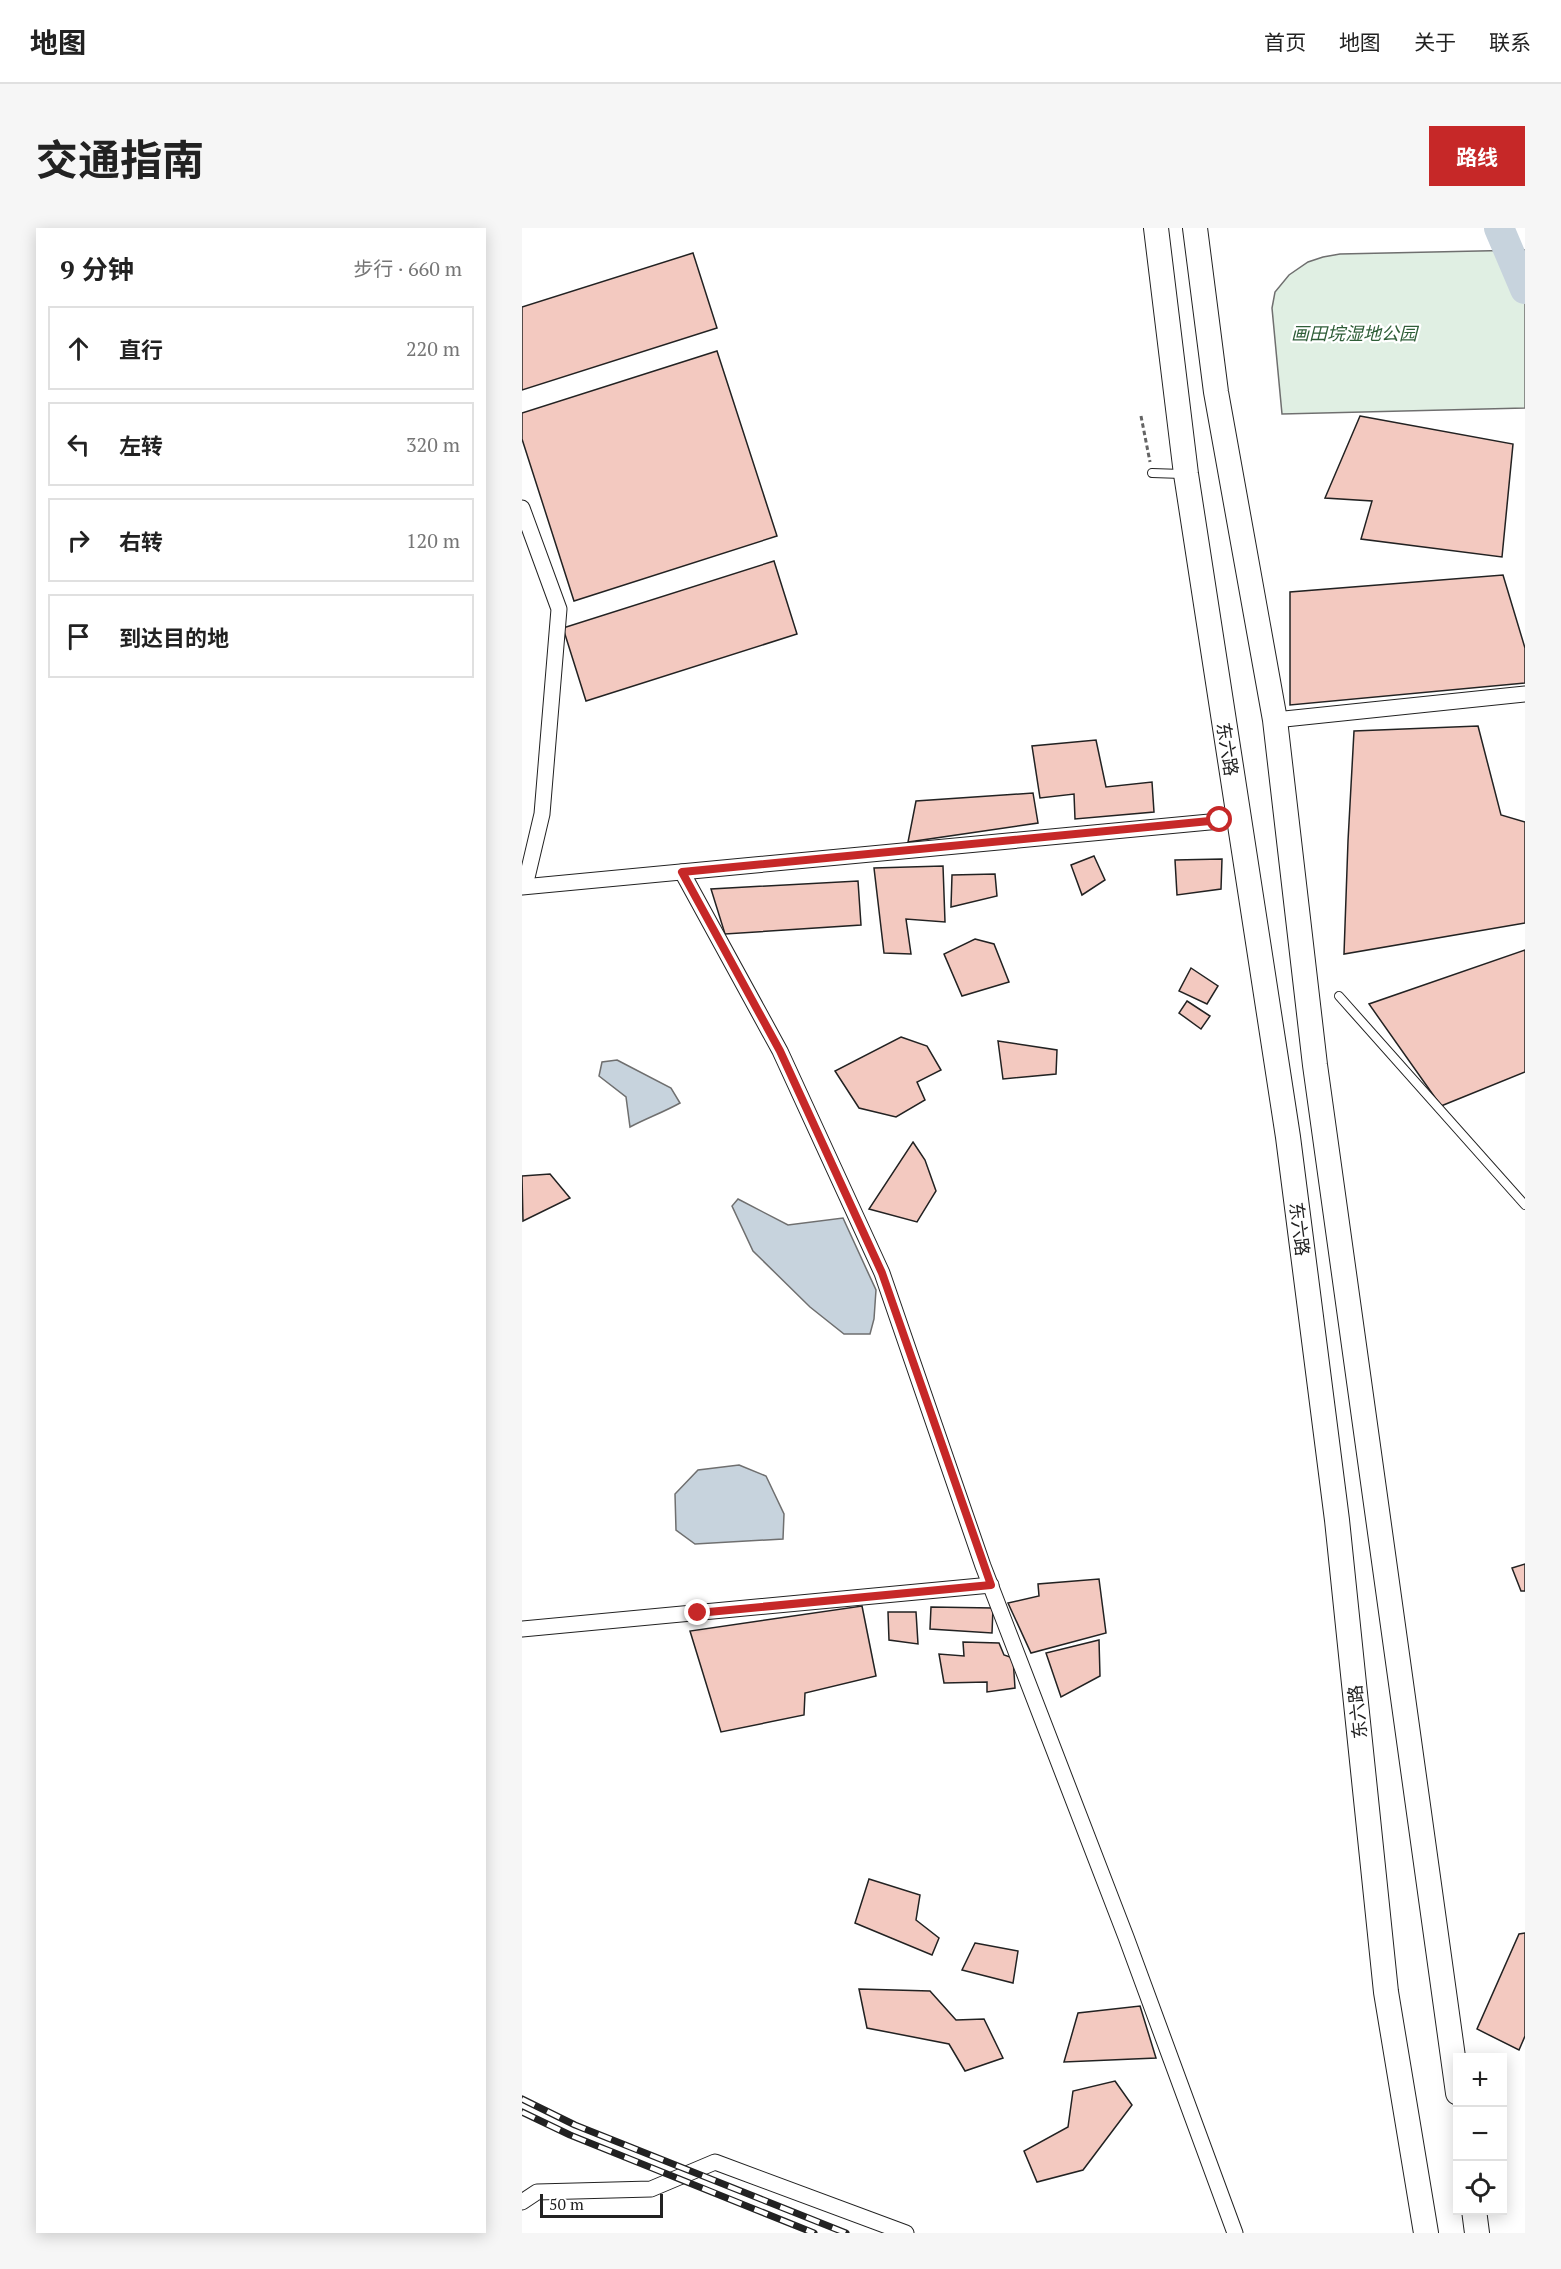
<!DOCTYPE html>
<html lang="zh">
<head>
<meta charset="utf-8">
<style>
  :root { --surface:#fff; --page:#f6f6f6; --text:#222; --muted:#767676; --line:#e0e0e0; --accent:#c62828 }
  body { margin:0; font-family:"PT Serif","Noto Sans SC",serif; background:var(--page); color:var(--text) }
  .controls { position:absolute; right:18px; bottom:18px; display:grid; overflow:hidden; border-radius:0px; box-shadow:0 3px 15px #0003 }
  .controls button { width:54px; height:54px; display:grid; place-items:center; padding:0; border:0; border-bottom:2px solid var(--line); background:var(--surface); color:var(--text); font:30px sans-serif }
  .scale { position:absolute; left:18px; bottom:15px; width:123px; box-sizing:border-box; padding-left:6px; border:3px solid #222; border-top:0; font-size:16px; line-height:21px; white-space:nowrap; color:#222; -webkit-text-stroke:4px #fff; paint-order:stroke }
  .stop { position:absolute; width:18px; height:18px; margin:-14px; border:4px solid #c62828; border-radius:50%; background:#fff }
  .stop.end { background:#c62828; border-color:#fff; box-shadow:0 2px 6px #0008 }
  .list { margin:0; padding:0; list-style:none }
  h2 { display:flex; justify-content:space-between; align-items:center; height:78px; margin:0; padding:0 24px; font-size:26px }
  h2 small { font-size:20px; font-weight:400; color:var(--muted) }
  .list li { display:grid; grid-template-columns:39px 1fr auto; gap:18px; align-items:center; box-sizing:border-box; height:84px; margin:0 12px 12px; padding:0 12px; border:2px solid var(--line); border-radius:0px }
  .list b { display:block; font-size:22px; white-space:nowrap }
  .list em { font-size:20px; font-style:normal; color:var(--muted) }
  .icon { flex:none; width:33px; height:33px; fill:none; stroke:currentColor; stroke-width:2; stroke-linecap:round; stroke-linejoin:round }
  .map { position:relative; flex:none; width:1003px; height:2005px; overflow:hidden; border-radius:0px }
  header { display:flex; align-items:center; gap:36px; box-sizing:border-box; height:84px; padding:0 30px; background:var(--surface); border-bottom:2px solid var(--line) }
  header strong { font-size:28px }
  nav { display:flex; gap:33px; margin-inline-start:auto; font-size:21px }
  .intro { display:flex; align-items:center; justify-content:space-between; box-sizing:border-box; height:144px; padding:0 36px }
  h1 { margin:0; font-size:42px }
  .button { padding:15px 27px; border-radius:0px; background:var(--accent); color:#fff; font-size:21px; font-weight:700 }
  main { display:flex; gap:36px; padding:0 36px }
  aside { flex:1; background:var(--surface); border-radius:0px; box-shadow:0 3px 15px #0003 }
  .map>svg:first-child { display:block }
  .green { fill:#e0efe3; stroke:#6f6f6f; stroke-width:1.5 }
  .water { fill:#c7d3dd; stroke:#6f6f6f; stroke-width:1.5 }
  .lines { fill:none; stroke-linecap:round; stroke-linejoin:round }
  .river { stroke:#c7d3dd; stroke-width:30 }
  .building { fill:#f3c9c0; stroke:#222; stroke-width:1.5 }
  .lane-casing { stroke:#222; stroke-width:10 }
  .street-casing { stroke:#222; stroke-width:17 }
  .primary-casing { stroke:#222; stroke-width:26 }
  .path { stroke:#646464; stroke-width:3; stroke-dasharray:4.5 3; stroke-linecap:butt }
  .lane { stroke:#fff; stroke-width:8 }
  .street { stroke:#fff; stroke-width:15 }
  .primary { stroke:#fff; stroke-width:24 }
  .rail-casing { stroke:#222; stroke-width:7 }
  .rail { stroke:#fff; stroke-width:4.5; stroke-dasharray:14; stroke-linecap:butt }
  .route { stroke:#c62828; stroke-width:8 }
  .labels { text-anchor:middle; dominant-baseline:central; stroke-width:4.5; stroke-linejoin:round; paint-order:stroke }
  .park-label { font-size:18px; font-style:italic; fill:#2f5e38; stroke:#fff }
  .street-label { font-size:18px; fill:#222; stroke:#fff }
</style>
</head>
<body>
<header>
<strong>地图</strong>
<nav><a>首页</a><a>地图</a><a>关于</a><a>联系</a></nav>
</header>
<div class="intro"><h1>交通指南</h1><a class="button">路线</a></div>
<main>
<aside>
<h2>9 分钟<small>步行 · 660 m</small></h2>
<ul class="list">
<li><svg class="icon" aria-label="ahead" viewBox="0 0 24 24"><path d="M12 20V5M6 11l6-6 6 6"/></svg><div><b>直行</b></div><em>220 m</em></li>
<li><svg class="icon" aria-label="left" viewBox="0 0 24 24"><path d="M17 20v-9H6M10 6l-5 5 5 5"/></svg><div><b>左转</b></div><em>320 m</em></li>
<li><svg class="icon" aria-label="right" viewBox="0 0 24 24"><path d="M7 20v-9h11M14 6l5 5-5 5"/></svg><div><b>右转</b></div><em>120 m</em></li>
<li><svg class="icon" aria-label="arrive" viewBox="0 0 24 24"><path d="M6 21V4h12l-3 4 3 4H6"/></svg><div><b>到达目的地</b></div></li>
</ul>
</aside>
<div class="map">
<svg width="1003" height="2005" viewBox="0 0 1003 2005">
  <rect width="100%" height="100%" fill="#fff"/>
  <path class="green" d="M 1003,22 L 1003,180 L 760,186 L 750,80 L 753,64 L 767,47 L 786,34 L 801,29 L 818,26 Z"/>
  <g class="water">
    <path d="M 95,832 L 149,860 L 158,875 C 142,884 125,890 108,899 L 104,869 L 77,848 L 80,834 Z"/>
    <path d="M 216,971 L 266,997 L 321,990 L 354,1062 L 352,1091 L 348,1106 L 322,1106 L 288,1079 L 231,1023 L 210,978 Z"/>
    <path d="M 217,1237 L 244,1248 L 262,1286 L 261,1311 L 173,1316 L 154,1302 L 153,1266 L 176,1242 Z"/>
  </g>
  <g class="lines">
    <path class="river" d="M 977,0 L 1003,61"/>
  </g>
  <g class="building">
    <path d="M 171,25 L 195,100 L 0,162 L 0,79 Z"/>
    <path d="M 195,123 L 255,308 L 52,373 L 0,211 L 0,185 Z"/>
    <path d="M 838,188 L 991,216 L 980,329 L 839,311 L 850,273 L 803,270 Z"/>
    <path d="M 252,333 L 275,406 L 64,473 L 41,400 Z"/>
    <path d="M 981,347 L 1003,420 L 1003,455 L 768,477 L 768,364 Z"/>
    <path d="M 956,498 L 979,587 L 1003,594 L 1003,695 L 822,726 L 826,613 L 832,503 Z"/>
    <path d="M 574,512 L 584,559 L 630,554 L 632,584 L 553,591 L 552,566 L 518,570 L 510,518 Z"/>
    <path d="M 511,565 L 516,595 L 386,614 L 394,573 Z"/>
    <path d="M 572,628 L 583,652 L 560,667 L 549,637 Z"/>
    <path d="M 700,631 L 699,661 L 655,667 L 653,632 Z"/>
    <path d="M 421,638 L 423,694 L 384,691 L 389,726 L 362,725 L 352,640 Z"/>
    <path d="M 473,646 L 475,668 L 429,679 L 430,647 Z"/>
    <path d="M 336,653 L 339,697 L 203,706 L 189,661 Z"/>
    <path d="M 453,711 L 472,716 L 487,754 L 440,768 L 422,726 Z"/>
    <path d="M 1003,722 L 1003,844 L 919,878 L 847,776 Z"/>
    <path d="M 669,740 L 696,758 L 685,776 L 657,763 Z"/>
    <path d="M 665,773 L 688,788 L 679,801 L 657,785 Z"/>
    <path d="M 379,809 L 405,818 L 419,842 L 395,854 L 403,872 L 374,889 L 337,880 L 313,843 Z"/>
    <path d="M 476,813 L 535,822 L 534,846 L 481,851 Z"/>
    <path d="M 391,914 L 403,932 L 414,963 L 395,994 L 347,981 Z"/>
    <path d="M 28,946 L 48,970 L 1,993 L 0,948 Z"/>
    <path d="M 1003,1336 L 1003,1363 L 999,1363 L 990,1340 Z"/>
    <path d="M 577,1351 L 584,1405 L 509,1425 L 486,1375 L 517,1368 L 516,1356 Z"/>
    <path d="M 340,1378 L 354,1448 L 283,1465 L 282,1487 L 199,1504 L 168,1403 Z"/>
    <path d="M 409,1379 L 471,1380 L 470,1405 L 408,1401 Z"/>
    <path d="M 366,1384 L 394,1384 L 396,1416 L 367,1412 Z"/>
    <path d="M 577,1412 L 578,1448 L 539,1469 L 524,1425 Z"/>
    <path d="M 441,1414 L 477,1415 L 482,1427 L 491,1430 L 493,1460 L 465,1464 L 465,1454 L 422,1455 L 417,1426 L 442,1428 Z"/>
    <path d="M 347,1651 L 398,1667 L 394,1692 L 417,1710 L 410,1727 L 333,1695 Z"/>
    <path d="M 1003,1705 L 1003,1808 L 997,1822 L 955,1801 L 997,1706 Z"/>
    <path d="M 453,1715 L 496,1723 L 491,1755 L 440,1742 Z"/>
    <path d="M 337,1761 L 408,1763 L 434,1792 L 462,1791 L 481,1830 L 443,1843 L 427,1816 L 345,1800 Z"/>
    <path d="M 618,1778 L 634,1830 L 542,1834 L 556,1785 Z"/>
    <path d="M 593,1853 L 610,1877 L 561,1942 L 515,1954 L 502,1923 L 546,1899 L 551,1863 Z"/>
  </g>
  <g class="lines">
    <defs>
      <g id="lane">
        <path d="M 630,245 L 660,246"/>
        <path d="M 817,768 L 1003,977"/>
      </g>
      <g id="street">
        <path d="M 0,280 L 37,381 L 20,586 L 3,658"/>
        <path d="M 753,492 L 1003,466"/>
        <path d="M 160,644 L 258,823 L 360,1045 L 461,1338 L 604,1709 L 713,2005"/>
        <path d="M 0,659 L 698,593"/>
        <path d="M 0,1401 L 469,1357"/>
        <path d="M 0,1974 L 15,1964 L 129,1961 L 193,1934 L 384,2005"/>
      </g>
      <g id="primary">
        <path d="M 634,0 L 664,246 L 766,909 L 815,1292 L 864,1764 L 904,2005"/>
        <path d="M 673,0 L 694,164 L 753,492 L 793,837 L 936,1865"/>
        <path d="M 952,1982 L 955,2005"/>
      </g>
    </defs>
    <use href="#lane" class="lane-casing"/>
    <use href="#street" class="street-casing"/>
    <use href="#primary" class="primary-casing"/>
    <path class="path" d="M 619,188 L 628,234"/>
    <use href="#lane" class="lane"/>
    <use href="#street" class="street"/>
    <use href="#primary" class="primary"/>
    <defs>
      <g id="rail">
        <path d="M 0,1871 L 53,1897 L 324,2005"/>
        <path d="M 0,1884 L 48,1907 L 292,2005"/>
      </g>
    </defs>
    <use href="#rail" class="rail-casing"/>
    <use href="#rail" class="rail"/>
  </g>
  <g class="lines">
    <path class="route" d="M 176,1385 L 469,1357 L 360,1045 L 258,823 L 160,644 L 698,592"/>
  </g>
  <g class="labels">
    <g class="park-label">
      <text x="832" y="105">画田垸湿地公园</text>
    </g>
    <g class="street-label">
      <text transform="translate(706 521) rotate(81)">东六路</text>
      <text transform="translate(778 1001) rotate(83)">东六路</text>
      <text transform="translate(835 1484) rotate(-96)">东六路</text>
    </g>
  </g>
</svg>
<div class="controls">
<button>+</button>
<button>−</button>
<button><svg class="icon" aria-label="locate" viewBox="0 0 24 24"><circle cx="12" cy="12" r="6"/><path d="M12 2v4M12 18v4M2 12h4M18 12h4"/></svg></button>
</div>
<div class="scale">50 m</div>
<div class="stop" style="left:698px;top:592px"></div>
<div class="stop end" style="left:176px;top:1385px"></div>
</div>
</main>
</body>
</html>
